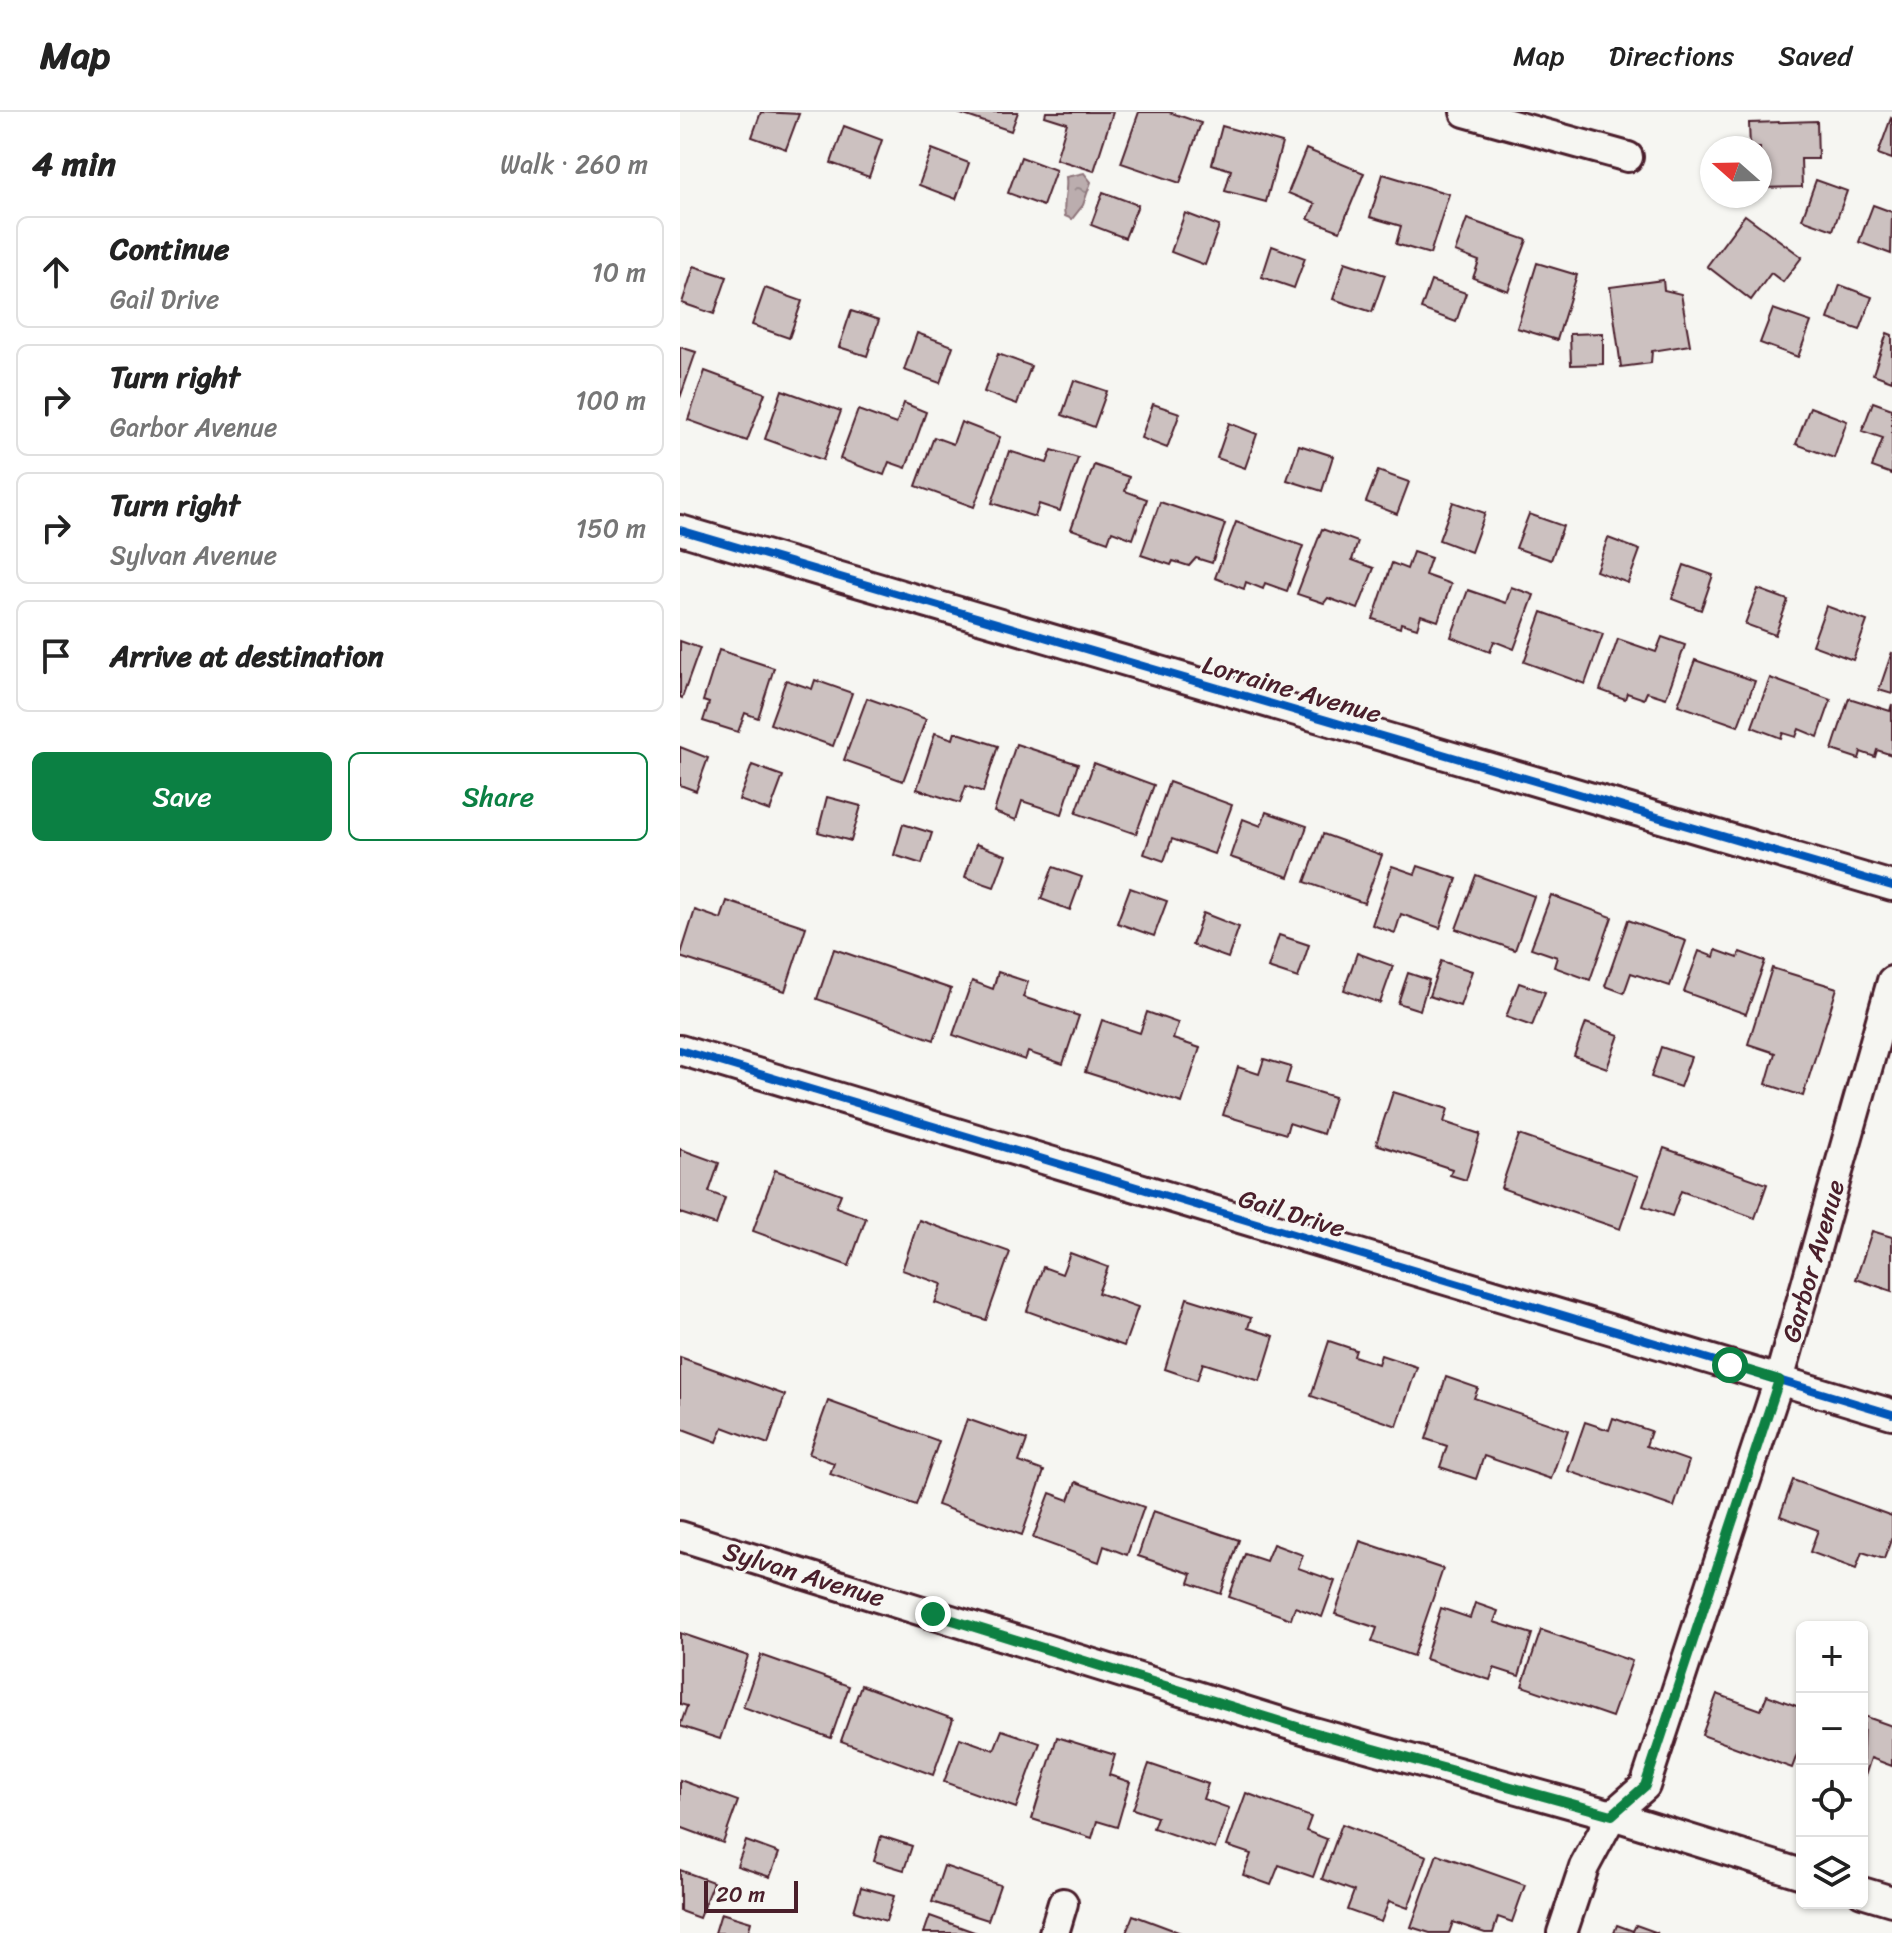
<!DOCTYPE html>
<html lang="en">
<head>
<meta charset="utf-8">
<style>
  :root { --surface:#fff; --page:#f2f2f2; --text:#222; --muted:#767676; --line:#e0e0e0; --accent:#0b8043 }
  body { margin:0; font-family:Sriracha,sans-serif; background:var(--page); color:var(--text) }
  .controls { position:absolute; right:24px; bottom:24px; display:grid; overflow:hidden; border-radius:12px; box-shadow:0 2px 6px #0004 }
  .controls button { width:72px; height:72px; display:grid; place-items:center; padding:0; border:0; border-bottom:2px solid var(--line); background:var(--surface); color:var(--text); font:40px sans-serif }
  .compass { position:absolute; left:1020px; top:24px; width:72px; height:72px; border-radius:50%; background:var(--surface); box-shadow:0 2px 6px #0004; rotate:290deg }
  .scale { position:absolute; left:24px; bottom:20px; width:94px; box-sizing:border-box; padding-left:8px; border:4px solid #4a1f2b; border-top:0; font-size:22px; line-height:28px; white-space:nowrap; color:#4a1f2b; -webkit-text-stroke:6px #f6f6f2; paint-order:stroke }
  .stop { position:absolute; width:24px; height:24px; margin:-18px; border:6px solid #0b8043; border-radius:50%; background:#fff }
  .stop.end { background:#0b8043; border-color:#fff; box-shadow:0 2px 8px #0008 }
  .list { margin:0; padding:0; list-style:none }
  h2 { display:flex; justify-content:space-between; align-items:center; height:104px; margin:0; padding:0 32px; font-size:34px }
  h2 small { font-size:26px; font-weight:400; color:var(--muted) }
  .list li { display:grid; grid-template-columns:52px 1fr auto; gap:24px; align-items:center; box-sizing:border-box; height:112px; margin:0 16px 16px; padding:0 16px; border:2px solid var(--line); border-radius:12px }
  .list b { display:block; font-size:30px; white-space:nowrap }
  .list p { margin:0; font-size:26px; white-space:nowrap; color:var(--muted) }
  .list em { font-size:26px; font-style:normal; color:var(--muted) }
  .actions { display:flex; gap:16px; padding:24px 32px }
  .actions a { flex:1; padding:18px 0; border:2px solid var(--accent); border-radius:12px; text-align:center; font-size:28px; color:var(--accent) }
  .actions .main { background:var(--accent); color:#fff }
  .icon { flex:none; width:44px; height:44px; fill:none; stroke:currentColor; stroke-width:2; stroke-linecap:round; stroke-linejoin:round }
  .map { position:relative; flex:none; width:1212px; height:1821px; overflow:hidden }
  header { display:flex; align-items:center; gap:48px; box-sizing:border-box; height:112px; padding:0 40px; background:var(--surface); border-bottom:2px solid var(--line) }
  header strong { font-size:38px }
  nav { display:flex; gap:44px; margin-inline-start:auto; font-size:28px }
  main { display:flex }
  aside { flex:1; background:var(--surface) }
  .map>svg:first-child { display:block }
  .water { fill:url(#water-ripples); stroke:#8e747a; stroke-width:2 }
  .building { fill:#ccc1c0; stroke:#4a1f2b; stroke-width:2 }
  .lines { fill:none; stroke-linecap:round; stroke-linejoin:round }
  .minor-casing { stroke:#4a1f2b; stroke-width:34 }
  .minor { stroke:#f6f6f2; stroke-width:28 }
  .cycleway-casing { stroke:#f6f6f2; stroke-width:13 }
  .cycleway { stroke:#0057b8; stroke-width:8 }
  .route { stroke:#0b8043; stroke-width:10 }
  .labels { text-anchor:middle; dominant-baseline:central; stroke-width:6; stroke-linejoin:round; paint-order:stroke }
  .street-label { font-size:26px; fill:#4a1f2b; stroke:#f6f6f2 }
</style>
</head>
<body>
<header>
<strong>Map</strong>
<nav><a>Map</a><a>Directions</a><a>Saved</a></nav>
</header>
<main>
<aside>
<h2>4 min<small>Walk · 260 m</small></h2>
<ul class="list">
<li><svg class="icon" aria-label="ahead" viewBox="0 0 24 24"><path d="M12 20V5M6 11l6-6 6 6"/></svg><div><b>Continue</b><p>Gail Drive</p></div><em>10 m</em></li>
<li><svg class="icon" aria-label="right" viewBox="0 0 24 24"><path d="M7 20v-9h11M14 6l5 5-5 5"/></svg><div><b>Turn right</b><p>Garbor Avenue</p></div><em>100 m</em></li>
<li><svg class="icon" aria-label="right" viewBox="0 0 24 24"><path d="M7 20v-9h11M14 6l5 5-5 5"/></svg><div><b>Turn right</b><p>Sylvan Avenue</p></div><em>150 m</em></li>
<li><svg class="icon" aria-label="arrive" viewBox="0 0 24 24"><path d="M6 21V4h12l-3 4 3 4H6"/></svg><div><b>Arrive at destination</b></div></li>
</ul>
<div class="actions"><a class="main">Save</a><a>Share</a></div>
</aside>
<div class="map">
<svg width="1212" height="1821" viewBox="0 0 1212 1821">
  <defs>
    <pattern id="water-ripples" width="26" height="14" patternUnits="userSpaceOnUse" patternTransform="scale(2)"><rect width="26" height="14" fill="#bbadae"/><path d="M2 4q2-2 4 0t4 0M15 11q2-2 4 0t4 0" fill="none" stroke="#9a8c8e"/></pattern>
  </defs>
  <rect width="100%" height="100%" fill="#f6f6f2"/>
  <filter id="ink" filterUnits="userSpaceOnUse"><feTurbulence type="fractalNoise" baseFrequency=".0125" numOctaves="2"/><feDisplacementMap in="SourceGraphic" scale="16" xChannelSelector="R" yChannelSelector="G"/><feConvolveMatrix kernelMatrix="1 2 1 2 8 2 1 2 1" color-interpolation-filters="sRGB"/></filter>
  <g filter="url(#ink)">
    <path class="water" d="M 404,61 L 411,70 L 403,93 L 392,107 L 385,104 C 382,92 388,78 386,65 Z"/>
    <g class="building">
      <path d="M 81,0 L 119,2 L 106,37 L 72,25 Z"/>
      <path d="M 275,0 L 338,0 L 331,19 Z"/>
      <path d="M 366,0 L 433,0 L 414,59 L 376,47 L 387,11 L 365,4 Z"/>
      <path d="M 459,0 L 489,0 L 521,11 L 500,71 L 441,51 Z"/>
      <path d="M 1211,6 L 1212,7 L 1212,47 L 1198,42 Z"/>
      <path d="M 1137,9 L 1138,47 L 1121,47 L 1122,75 L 1080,76 L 1080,36 L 1070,36 L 1069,11 Z"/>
      <path d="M 164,14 L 202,28 L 189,65 L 151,51 Z"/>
      <path d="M 542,14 L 602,31 L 586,90 L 545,79 L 551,58 L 532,52 Z"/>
      <path d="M 252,37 L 289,51 L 276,87 L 239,73 Z"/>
      <path d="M 626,37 L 684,61 L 660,119 L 628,107 L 635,92 L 608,81 Z"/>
      <path d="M 341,45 L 376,58 L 363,94 L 328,81 Z"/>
      <path d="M 703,62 L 769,82 L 750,142 L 716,132 L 721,114 L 690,105 Z"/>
      <path d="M 1136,68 L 1167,79 L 1153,118 L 1122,107 Z"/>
      <path d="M 423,80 L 458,93 L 445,126 L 411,113 Z"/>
      <path d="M 1193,93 L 1212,100 L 1211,142 L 1179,130 Z"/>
      <path d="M 505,101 L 539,114 L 525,153 L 491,140 Z"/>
      <path d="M 1065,103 L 1122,145 L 1103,170 L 1091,161 L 1071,188 L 1027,154 Z"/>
      <path d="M 787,107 L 847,128 L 828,179 L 793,166 L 799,149 L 775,140 Z"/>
      <path d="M 592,134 L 625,146 L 614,176 L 582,165 Z"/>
      <path d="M 665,150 L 705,163 L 692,200 L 653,187 Z"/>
      <path d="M 857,151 L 897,163 L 877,228 L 837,216 Z"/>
      <path d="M 14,154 L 47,165 L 34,202 L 2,191 Z"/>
      <path d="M 983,168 L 984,178 L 1001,182 L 1010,233 L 972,239 L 971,251 L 941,255 L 930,175 Z"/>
      <path d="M 751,169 L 786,181 L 776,210 L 741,197 Z"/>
      <path d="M 1160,173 L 1192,185 L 1180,218 L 1148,207 Z"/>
      <path d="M 85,176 L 122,189 L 109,226 L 72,213 Z"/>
      <path d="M 1093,197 L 1131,210 L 1118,245 L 1080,231 Z"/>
      <path d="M 171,199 L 199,208 L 187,244 L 159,235 Z"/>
      <path d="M 237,221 L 273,234 L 260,271 L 224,258 Z"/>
      <path d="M 923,221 L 923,252 L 891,253 L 890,222 Z"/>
      <path d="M 1207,221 L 1212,223 L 1212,269 L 1193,262 Z"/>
      <path d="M 0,235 L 16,240 L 0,286 Z"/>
      <path d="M 318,242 L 351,254 L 337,292 L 304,280 Z"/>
      <path d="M 25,259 L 85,281 L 67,329 L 8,308 Z"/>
      <path d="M 394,268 L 427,279 L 414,315 L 382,303 Z"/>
      <path d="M 102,278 L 161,299 L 143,348 L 85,327 Z"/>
      <path d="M 1193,290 L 1212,297 L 1212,362 L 1192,355 L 1203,326 L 1182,319 Z"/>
      <path d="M 224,291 L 246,300 L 226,356 L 209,350 L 204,363 L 160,347 L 178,298 L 216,312 Z"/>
      <path d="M 473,292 L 500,301 L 487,336 L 461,326 Z"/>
      <path d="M 1130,295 L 1167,309 L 1154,346 L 1116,332 Z"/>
      <path d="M 281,310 L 320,325 L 294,395 L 236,374 L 254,325 L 273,332 Z"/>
      <path d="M 549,311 L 577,322 L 565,356 L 537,346 Z"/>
      <path d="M 619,333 L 653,344 L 642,379 L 607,368 Z"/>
      <path d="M 372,338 L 398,346 L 380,399 L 359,392 L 355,405 L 312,391 L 329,339 L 367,351 Z"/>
      <path d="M 414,353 L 449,365 L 445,379 L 467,387 L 453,427 L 432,419 L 428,430 L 391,417 Z"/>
      <path d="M 698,359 L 729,370 L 717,402 L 686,390 Z"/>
      <path d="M 480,390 L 545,412 L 532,451 L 516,446 L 509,454 L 493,449 L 491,453 L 461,443 Z"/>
      <path d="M 773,390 L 805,401 L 791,440 L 759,428 Z"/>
      <path d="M 849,402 L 883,414 L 871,448 L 836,436 Z"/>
      <path d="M 556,410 L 623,434 L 607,479 L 585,471 L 583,477 L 566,470 L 564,477 L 535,466 Z"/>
      <path d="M 642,417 L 678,430 L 672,448 L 694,456 L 678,497 L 648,486 L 644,491 L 617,482 Z"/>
      <path d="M 928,426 L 960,438 L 948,471 L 916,459 Z"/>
      <path d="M 733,440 L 751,446 L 745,463 L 771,472 L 758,509 L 741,503 L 737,516 L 721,511 L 720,516 L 693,507 L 712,451 L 727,457 Z"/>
      <path d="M 1004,453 L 1033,463 L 1021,498 L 992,487 Z"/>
      <path d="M 831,475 L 854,483 L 834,537 L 814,529 L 810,540 L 771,525 L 788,478 L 826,491 Z"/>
      <path d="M 1078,477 L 1108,488 L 1095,523 L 1065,512 Z"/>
      <path d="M 1146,494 L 1187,509 L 1173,548 L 1132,533 Z"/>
      <path d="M 862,500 L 923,522 L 905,572 L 844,550 Z"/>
      <path d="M 982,525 L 1005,533 L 986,586 L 967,580 L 964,587 L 947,581 L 945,587 L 920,578 L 938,527 L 976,540 Z"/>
      <path d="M 0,529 L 20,536 L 2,586 L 0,585 Z"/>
      <path d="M 39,538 L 94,556 L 78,606 L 65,601 L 58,620 L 23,609 L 29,591 L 23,589 Z"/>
      <path d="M 1212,540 L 1212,582 L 1199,578 Z"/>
      <path d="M 1015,548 L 1075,569 L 1058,614 L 998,593 Z"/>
      <path d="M 1090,566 L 1151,588 L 1138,625 L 1119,617 L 1116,625 L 1103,621 L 1101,626 L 1072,615 Z"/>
      <path d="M 106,568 L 132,577 L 135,568 L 172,581 L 153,634 L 90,612 Z"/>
      <path d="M 187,586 L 246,607 L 223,669 L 164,648 Z"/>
      <path d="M 1169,586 L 1210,599 L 1212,592 L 1212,643 L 1197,638 L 1195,645 L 1181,640 L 1179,647 L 1152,638 Z"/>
      <path d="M 275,620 L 318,634 L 303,680 L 286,674 L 280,691 L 237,677 L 255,621 L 273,627 Z"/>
      <path d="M 336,632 L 398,652 L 382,702 L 342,689 L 336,708 L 314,700 Z"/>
      <path d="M 0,635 L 28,646 L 16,679 L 0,673 Z"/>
      <path d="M 414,651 L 474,673 L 456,722 L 396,701 Z"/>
      <path d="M 72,653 L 103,664 L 90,699 L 59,688 Z"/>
      <path d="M 489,670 L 552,693 L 534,742 L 492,727 L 484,749 L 464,742 Z"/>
      <path d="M 147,685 L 181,694 L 171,729 L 138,720 Z"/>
      <path d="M 586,700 L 627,714 L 609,765 L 550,745 L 563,707 L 581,714 Z"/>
      <path d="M 223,712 L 252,721 L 242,752 L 214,743 Z"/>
      <path d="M 643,722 L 702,743 L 684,791 L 625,770 Z"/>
      <path d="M 296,732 L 326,743 L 314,775 L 285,765 Z"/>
      <path d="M 712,754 L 735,762 L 738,754 L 777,767 L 760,816 L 721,802 L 715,821 L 692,813 Z"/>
      <path d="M 373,755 L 402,765 L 390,798 L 361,787 Z"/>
      <path d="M 796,763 L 854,784 L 835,838 L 776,817 Z"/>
      <path d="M 450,776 L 487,789 L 474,824 L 437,811 Z"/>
      <path d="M 871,783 L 932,805 L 910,868 L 874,855 L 877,845 L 851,836 Z"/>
      <path d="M 47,789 L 126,815 L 105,879 L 0,845 L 15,798 L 41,807 Z"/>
      <path d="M 523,801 L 559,815 L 548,846 L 512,833 Z"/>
      <path d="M 948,808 L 1006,829 L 990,874 L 951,861 L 944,881 L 925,874 Z"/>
      <path d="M 599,823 L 629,833 L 618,866 L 588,856 Z"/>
      <path d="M 154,837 L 271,877 L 254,928 L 137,887 Z"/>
      <path d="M 1036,838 L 1058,846 L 1060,840 L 1085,849 L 1066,902 L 1004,880 L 1019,839 L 1034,845 Z"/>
      <path d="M 677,841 L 713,854 L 700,891 L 664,878 Z"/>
      <path d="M 761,849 L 792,859 L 780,894 L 749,884 Z"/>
      <path d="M 1092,856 L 1157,876 L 1123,984 L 1086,972 L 1095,941 L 1068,932 Z"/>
      <path d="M 318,860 L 348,870 L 343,885 L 399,904 L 383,952 L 348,940 L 345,948 L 273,923 L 292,869 L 313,877 Z"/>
      <path d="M 728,861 L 749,868 L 740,898 L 718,891 Z"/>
      <path d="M 839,871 L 865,880 L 852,914 L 826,905 Z"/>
      <path d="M 467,900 L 498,911 L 493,927 L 520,936 L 502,991 L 405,960 L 422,908 L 460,921 Z"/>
      <path d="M 906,911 L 939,923 L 927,956 L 894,944 Z"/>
      <path d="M 981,935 L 1011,945 L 1000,975 L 971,965 Z"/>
      <path d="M 584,947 L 611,955 L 606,971 L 654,985 L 643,1022 L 609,1011 L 606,1022 L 543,1003 L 558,955 L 579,962 Z"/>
      <path d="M 713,980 L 768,997 L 764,1010 L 800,1022 L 786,1068 L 770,1063 L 772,1057 L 696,1032 Z"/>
      <path d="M 839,1023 L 958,1064 L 940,1117 L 821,1076 Z"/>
      <path d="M 984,1036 L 1087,1072 L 1075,1106 L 1001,1079 L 992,1104 L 963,1094 Z"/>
      <path d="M 0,1037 L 39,1051 L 29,1080 L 45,1086 L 36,1113 L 0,1101 Z"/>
      <path d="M 95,1058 L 161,1082 L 156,1095 L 186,1106 L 169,1154 L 73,1119 Z"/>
      <path d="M 239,1108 L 330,1140 L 306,1208 L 255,1191 L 262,1172 L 222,1158 Z"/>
      <path d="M 1192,1119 L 1212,1125 L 1212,1179 L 1176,1167 Z"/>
      <path d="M 390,1141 L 428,1155 L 418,1181 L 458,1195 L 444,1234 L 347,1199 L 363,1155 L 382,1162 Z"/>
      <path d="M 507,1186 L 571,1206 L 568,1216 L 594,1224 L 580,1269 L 523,1251 L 517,1268 L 485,1257 Z"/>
      <path d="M 649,1229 L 676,1238 L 674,1244 L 698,1252 L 701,1243 L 737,1255 L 717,1314 L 631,1284 Z"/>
      <path d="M 0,1245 L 105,1283 L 88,1332 L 43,1315 L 37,1330 L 0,1316 Z"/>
      <path d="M 766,1265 L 798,1276 L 794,1286 L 888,1318 L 871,1367 L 804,1344 L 796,1367 L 760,1355 L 767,1334 L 746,1327 Z"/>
      <path d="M 148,1289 L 259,1329 L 236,1393 L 150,1362 L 154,1351 L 129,1342 Z"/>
      <path d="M 933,1306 L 971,1319 L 966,1334 L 1009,1349 L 994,1395 L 888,1359 L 905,1310 L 929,1318 Z"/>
      <path d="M 287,1307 L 347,1328 L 339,1350 L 364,1359 L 342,1423 L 257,1393 Z"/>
      <path d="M 1113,1368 L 1212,1404 L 1212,1425 L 1204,1447 L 1182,1440 L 1176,1457 L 1130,1440 L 1138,1418 L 1100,1404 Z"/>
      <path d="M 396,1370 L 464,1395 L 447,1443 L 424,1434 L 419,1450 L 353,1426 L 370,1381 L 389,1388 Z"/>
      <path d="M 473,1399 L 559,1428 L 541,1482 L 509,1471 L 512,1462 L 458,1444 Z"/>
      <path d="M 680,1429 L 763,1457 L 733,1544 L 692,1530 L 697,1516 L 655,1502 Z"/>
      <path d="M 593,1432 L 623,1443 L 618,1456 L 655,1469 L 642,1505 L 615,1495 L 611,1507 L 549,1485 L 565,1442 L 586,1449 Z"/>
      <path d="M 795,1491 L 818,1499 L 814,1510 L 852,1522 L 839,1564 L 814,1556 L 810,1568 L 745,1547 L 761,1496 L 790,1506 Z"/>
      <path d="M 861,1518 L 952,1549 L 932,1605 L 842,1574 Z"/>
      <path d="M 0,1521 L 68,1544 L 40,1627 L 0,1614 L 7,1594 L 0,1592 Z"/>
      <path d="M 81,1543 L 169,1574 L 151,1626 L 63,1595 Z"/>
      <path d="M 181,1573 L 273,1607 L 253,1663 L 161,1629 Z"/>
      <path d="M 1037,1582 L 1081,1598 L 1087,1583 L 1122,1596 L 1122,1629 L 1112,1656 L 1022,1623 Z"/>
      <path d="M 1184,1604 L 1212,1614 L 1212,1654 L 1191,1646 L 1182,1673 Z"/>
      <path d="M 322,1618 L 360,1631 L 336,1696 L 264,1670 L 280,1626 L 314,1638 Z"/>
      <path d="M 377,1625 L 435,1643 L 429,1663 L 450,1670 L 437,1715 L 417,1709 L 412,1726 L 352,1707 Z"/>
      <path d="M 469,1652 L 528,1672 L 523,1687 L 549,1696 L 535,1737 L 473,1716 L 477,1705 L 453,1697 Z"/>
      <path d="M 0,1668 L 58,1689 L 43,1731 L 0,1715 Z"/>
      <path d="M 566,1681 L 631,1705 L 626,1719 L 647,1727 L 633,1765 L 599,1753 L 591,1773 L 563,1763 L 571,1742 L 547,1734 Z"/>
      <path d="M 662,1712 L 747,1744 L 728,1796 L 709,1789 L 701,1810 L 667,1798 L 674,1779 L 642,1767 Z"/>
      <path d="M 201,1724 L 232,1734 L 224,1758 L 194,1749 Z"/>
      <path d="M 66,1729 L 99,1741 L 90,1765 L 57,1754 Z"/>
      <path d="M 757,1742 L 845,1773 L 832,1810 L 818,1805 L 813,1821 L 805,1821 L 773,1810 L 769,1821 L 750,1821 L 731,1815 Z"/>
      <path d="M 264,1754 L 320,1773 L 308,1808 L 252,1790 Z"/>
      <path d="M 0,1758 L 33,1770 L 19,1806 L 0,1799 Z"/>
      <path d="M 181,1775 L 214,1784 L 206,1809 L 174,1799 Z"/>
      <path d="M 41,1801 L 71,1810 L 68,1821 L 35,1821 Z"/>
      <path d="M 453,1803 L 501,1821 L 446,1821 Z"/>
      <path d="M 250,1804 L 297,1821 L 244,1821 Z"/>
      <path d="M 937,1813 L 953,1819 L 956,1813 L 978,1821 L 934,1821 Z"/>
    </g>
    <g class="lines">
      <defs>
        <g id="minor">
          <path d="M 785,0 L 948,45"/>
          <path d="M 0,418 L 1212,774"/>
          <path d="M 0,938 L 1212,1302"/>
          <path d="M 0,1424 L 633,1620 L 932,1703 L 1122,1762"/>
          <path d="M 1182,1780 L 1212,1789"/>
          <path d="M 374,1821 L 383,1791"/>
          <path d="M 882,1821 L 904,1755 L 932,1703 L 965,1674 L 1099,1268 L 1212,869"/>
        </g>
      </defs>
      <use href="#minor" class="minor-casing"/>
      <use href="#minor" class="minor"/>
      <defs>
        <g id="cycleway">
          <path d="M 0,418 L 1212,774"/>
          <path d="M 0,938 L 1212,1302"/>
        </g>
      </defs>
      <use href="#cycleway" class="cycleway-casing"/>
      <use href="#cycleway" class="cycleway"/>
    </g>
  </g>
  <g class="lines" filter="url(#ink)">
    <path class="route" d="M 253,1502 L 633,1620 L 932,1703 L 965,1674 L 1099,1268 L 1050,1253"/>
  </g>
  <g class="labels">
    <g class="street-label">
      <text transform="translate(612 577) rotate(16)">Lorraine Avenue</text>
      <text transform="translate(612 1101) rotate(17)">Gail Drive</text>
      <text transform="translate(1133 1149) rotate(-74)">Garbor Avenue</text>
      <text transform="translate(124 1462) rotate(17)">Sylvan Avenue</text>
    </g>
  </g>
</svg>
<div class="controls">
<button>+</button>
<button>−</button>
<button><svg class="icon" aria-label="locate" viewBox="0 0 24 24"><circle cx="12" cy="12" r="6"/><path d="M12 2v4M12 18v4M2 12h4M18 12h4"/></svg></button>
<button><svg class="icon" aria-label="layers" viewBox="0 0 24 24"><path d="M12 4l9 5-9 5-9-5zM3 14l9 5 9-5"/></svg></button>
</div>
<svg class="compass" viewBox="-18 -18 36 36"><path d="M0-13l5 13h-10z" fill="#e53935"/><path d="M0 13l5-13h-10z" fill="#767676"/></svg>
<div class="scale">20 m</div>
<div class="stop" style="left:1050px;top:1253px"></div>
<div class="stop end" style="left:253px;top:1502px"></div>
</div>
</main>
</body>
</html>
